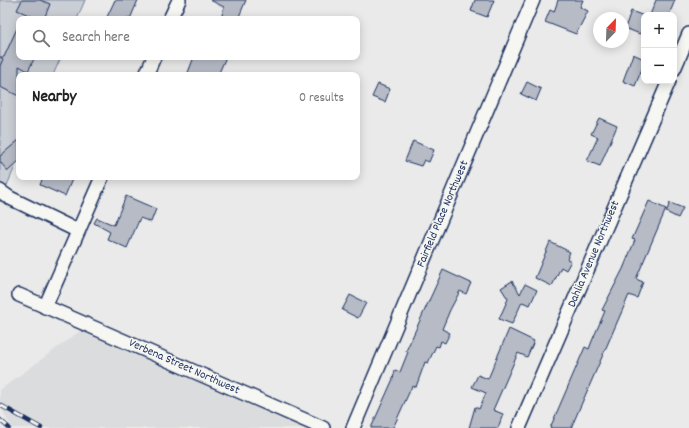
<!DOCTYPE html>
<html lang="en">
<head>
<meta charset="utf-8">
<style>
  :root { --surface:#fff; --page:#f2f2f2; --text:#222; --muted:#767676; --line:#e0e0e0 }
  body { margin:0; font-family:Dekko,sans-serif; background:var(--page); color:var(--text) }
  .controls { position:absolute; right:12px; top:12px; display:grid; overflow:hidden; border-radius:8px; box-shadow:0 2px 10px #0003 }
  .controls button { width:36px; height:36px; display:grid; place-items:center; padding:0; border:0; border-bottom:1px solid var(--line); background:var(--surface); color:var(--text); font:20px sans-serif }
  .compass { position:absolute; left:593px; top:12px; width:36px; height:36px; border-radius:50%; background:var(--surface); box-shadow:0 2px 10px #0003; rotate:23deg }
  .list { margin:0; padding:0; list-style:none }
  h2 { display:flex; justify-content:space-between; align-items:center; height:52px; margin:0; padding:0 16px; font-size:17px }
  h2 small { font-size:13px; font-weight:400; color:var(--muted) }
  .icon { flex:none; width:22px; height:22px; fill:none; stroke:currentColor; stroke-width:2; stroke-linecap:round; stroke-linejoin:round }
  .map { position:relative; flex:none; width:689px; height:428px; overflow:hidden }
  .search { position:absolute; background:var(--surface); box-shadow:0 2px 10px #0003; left:16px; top:16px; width:344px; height:44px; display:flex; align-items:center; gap:10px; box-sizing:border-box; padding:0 14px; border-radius:8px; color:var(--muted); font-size:15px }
  .panel { position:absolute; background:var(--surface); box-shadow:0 2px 10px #0003; left:16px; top:72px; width:344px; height:108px; border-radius:8px }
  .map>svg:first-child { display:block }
  .built { fill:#dadcde }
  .green { fill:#caced5; stroke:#727e9a }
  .building { fill:#b6bbc6; stroke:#1b2f5e }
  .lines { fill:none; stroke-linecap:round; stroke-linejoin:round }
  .minor-casing { stroke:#1b2f5e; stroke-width:16 }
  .minor { stroke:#f6f6f2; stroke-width:13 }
  .rail-casing { stroke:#1b2f5e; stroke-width:4.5 }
  .rail { stroke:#f6f6f2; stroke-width:3; stroke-dasharray:9; stroke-linecap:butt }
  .labels { text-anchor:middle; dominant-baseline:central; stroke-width:3; stroke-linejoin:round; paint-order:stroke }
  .street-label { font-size:12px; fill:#1b2f5e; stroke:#f6f6f2 }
</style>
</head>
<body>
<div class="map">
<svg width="689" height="428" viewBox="0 0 689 428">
  <rect width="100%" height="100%" fill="#e9eae9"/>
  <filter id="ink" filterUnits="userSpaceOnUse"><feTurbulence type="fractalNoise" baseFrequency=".025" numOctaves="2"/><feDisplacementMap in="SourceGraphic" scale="8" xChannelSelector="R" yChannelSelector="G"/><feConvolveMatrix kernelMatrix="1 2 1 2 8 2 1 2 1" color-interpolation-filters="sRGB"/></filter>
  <g filter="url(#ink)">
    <path class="built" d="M 80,331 L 302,428 L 12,428 L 0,406 L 0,390 Z"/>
    <path class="green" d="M 0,0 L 85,0 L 77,19 L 19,19 L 19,57 L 61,57 L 53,75 L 19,75 L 19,157 L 0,202 Z"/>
    <g class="building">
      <path d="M 22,0 L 40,0 L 50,4 L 44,19 L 38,19 L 17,10 Z"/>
      <path d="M 115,0 L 138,0 L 130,19 L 106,19 Z"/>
      <path d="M 210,0 L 246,0 L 238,19 L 221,19 L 224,7 Z"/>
      <path d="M 475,0 L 494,0 L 487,17 L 471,11 Z"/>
      <path d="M 558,0 L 583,0 L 580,7 L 588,11 L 576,34 L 545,22 L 550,10 L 554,12 Z"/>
      <path d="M 656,0 L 675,0 L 669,15 L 650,15 Z"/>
      <path d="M 631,11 L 644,16 L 644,24 L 640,34 L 625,28 Z"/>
      <path d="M 19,24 L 19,57 L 35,57 L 28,71 L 19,66 L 19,96 L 0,87 L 0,66 L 3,59 L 0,57 L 4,57 Z"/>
      <path d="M 633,54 L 644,59 L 644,64 L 635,86 L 623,81 Z"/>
      <path d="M 194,57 L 226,57 L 218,75 L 187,75 Z"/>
      <path d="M 527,82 L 541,89 L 536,101 L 521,94 Z"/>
      <path d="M 378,84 L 390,89 L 385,102 L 372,97 Z"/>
      <path d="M 599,118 L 617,126 L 600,166 L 587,161 L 598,137 L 591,134 Z"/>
      <path d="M 19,140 L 19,161 L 8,171 L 0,162 L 0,156 Z"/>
      <path d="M 413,141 L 434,150 L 429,162 L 424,160 L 421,166 L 405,161 Z"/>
      <path d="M 43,177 L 73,177 L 65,196 L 40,185 Z"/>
      <path d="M 126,196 L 156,209 L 151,222 L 140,218 L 127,248 L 107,239 L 110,232 L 94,223 L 97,218 L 114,225 Z"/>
      <path d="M 649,201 L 666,209 L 636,279 L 643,282 L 637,298 L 629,295 L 571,428 L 550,428 L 585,347 L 589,349 L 592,341 L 605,311 L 602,310 L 623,269 L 635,240 L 632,239 Z"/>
      <path d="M 670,203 L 683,208 L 678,218 L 666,212 Z"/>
      <path d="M 550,242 L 570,252 L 567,259 L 571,261 L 566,270 L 561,267 L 552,286 L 535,278 Z"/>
      <path d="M 443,270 L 471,283 L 466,294 L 460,291 L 450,310 L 442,329 L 450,333 L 445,343 L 441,341 L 439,347 L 436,346 L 428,363 L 425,362 L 416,387 L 412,386 L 393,428 L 371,428 L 393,379 L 395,370 L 400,372 L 408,352 L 406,351 Z"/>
      <path d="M 512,281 L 520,294 L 525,284 L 537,290 L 530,305 L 522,302 L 512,324 L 499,319 L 508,299 L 501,288 Z"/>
      <path d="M 350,295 L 366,303 L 358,318 L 342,310 Z"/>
      <path d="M 509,329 L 534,341 L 527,357 L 518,353 L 493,410 L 503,414 L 498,428 L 469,428 L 475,407 L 479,409 L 486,393 L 472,387 L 478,375 L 488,379 Z"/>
    </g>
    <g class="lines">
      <defs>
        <g id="minor">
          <path d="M 170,19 L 179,0"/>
          <path d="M 674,69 L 689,34"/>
          <path d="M 146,75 L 154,57"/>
          <path d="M 0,191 L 10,198 L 78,231"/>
          <path d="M 19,295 L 323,428"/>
          <path d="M 45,307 L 102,177"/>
          <path d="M 353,428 L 533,0"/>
          <path d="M 519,428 L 669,81"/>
        </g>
      </defs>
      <use href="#minor" class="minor-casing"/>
      <use href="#minor" class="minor"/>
      <defs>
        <g id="rail">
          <path d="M 0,405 L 41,428"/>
          <path d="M 0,420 L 9,428"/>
        </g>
      </defs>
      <use href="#rail" class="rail-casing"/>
      <use href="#rail" class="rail"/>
    </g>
  </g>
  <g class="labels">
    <g class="street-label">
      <text transform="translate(443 214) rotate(-67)">Fairfield Place Northwest</text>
      <text transform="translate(594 254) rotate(-67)">Dahlia Avenue Northwest</text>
      <text transform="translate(184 367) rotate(24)">Verbena Street Northwest</text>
    </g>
  </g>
</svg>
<div class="controls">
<button>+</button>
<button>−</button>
</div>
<svg class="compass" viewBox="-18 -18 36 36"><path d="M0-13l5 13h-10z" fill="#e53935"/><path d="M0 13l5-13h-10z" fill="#767676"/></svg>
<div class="search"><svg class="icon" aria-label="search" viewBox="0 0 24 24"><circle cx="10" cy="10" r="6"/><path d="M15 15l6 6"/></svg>Search here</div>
<section class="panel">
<h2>Nearby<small>0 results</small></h2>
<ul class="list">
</ul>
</section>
</div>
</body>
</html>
